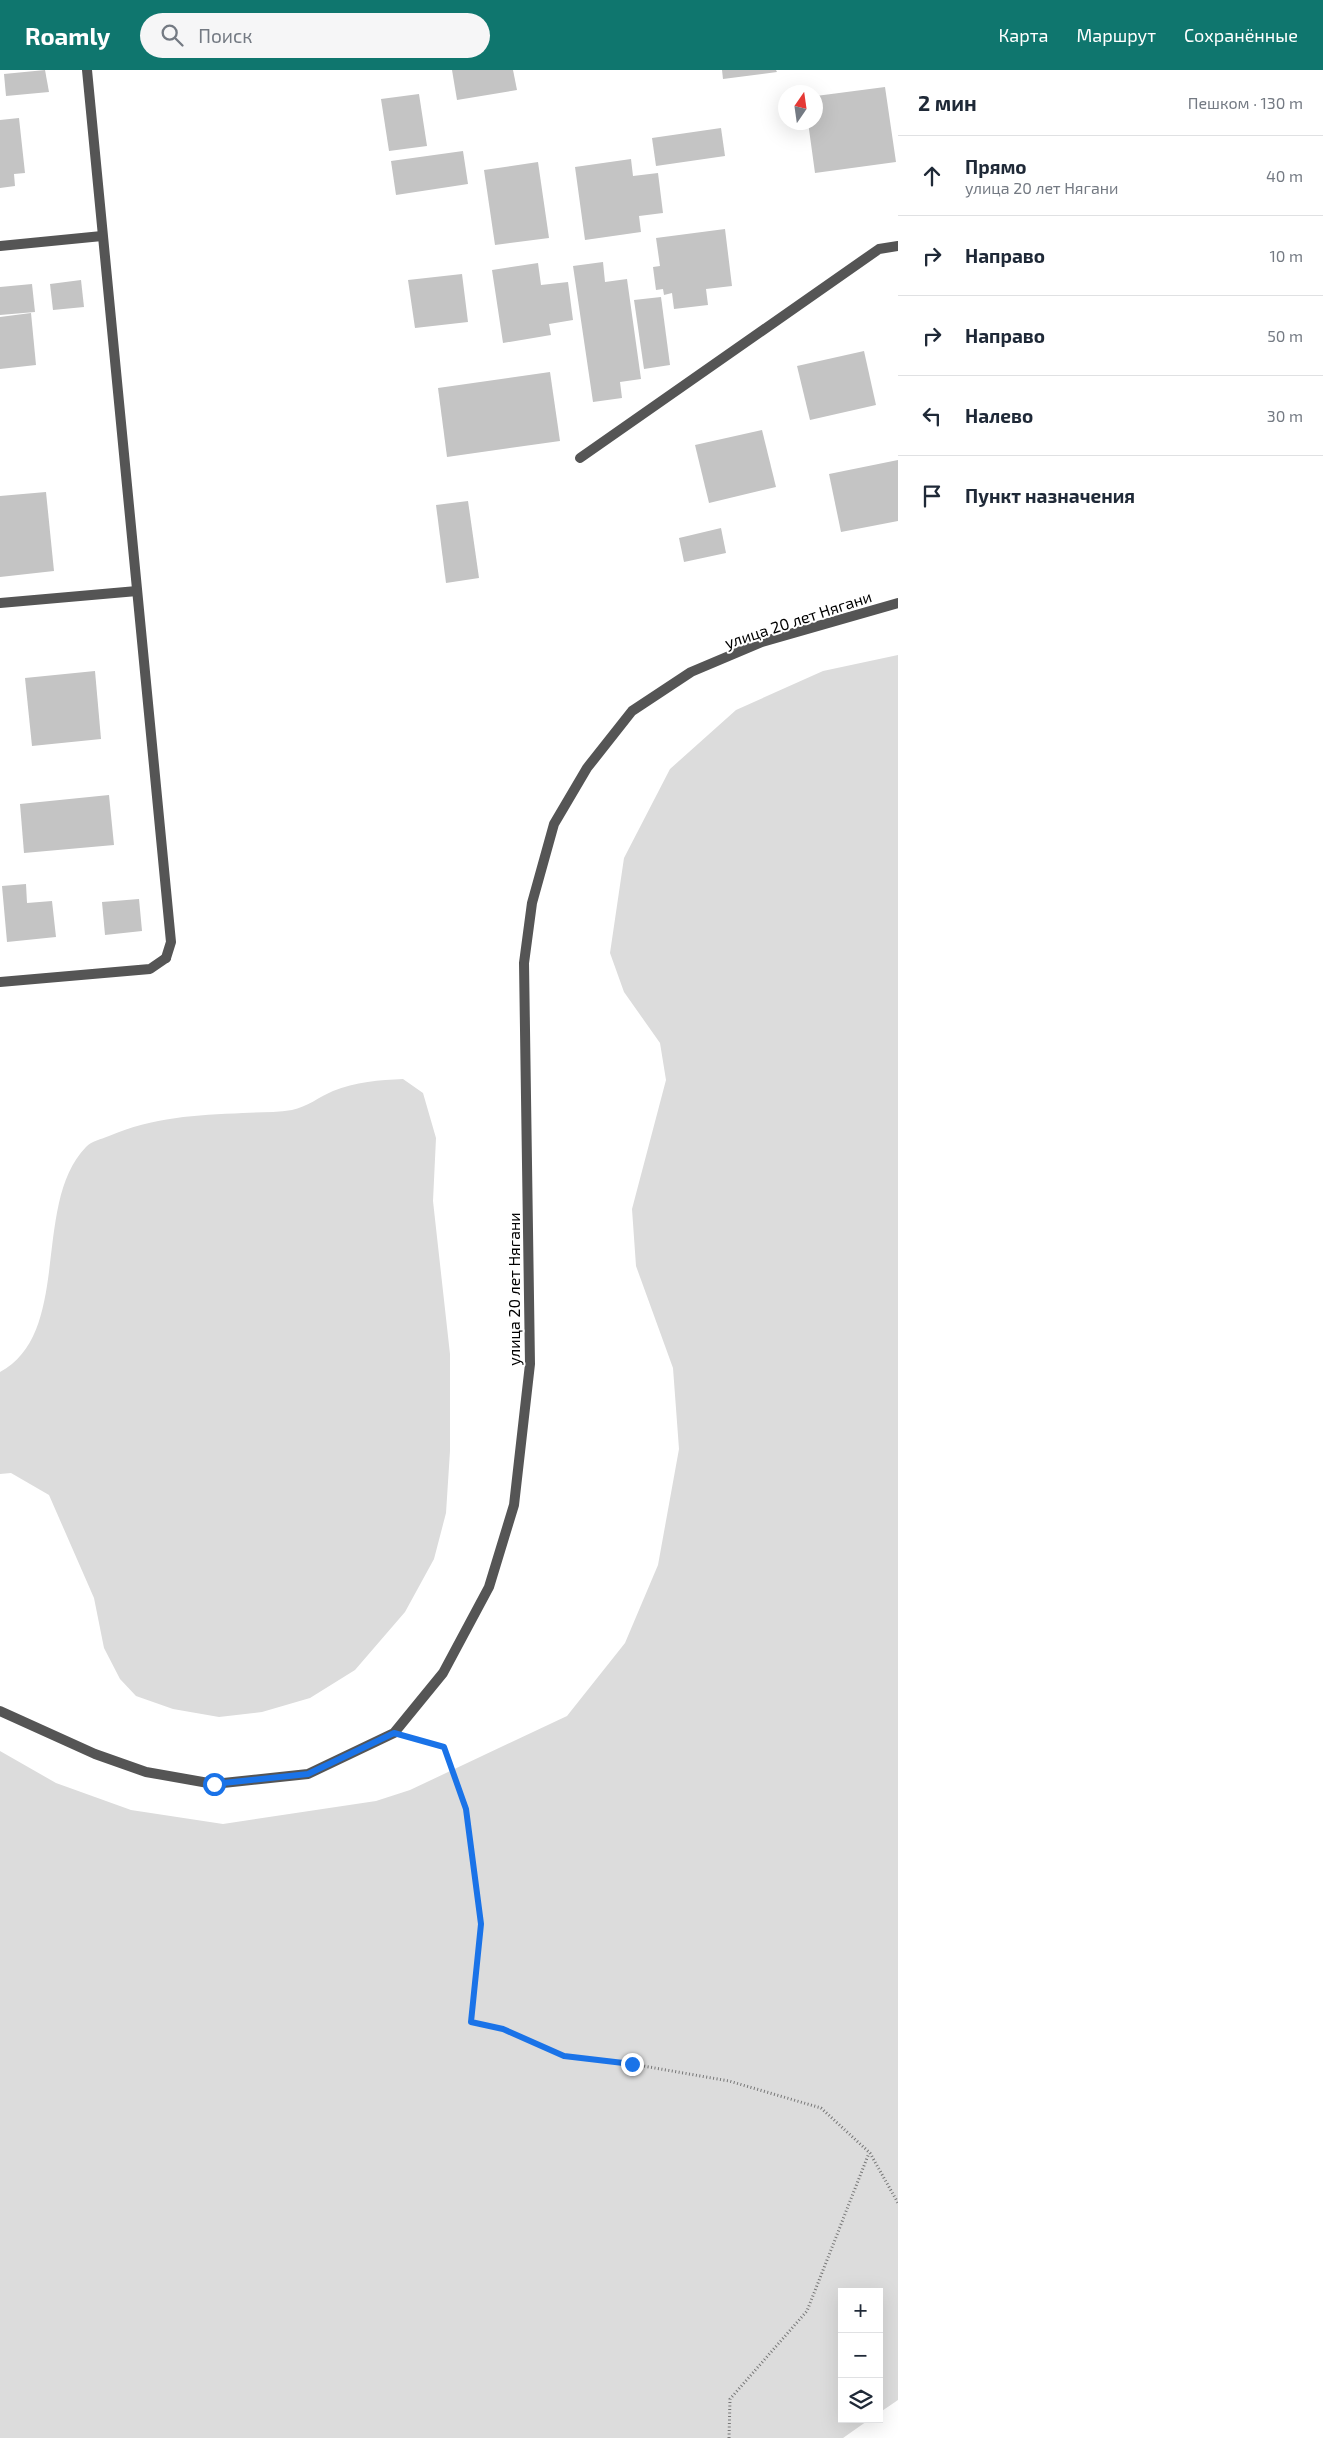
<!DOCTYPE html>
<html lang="ru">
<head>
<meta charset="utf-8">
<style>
  :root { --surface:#fff; --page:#f6f6f7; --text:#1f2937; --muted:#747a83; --line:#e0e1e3; --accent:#0f766e }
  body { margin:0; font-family:"Exo 2",sans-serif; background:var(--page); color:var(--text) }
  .controls { position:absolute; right:15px; bottom:15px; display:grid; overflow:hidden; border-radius:0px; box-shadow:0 5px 20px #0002 }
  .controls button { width:45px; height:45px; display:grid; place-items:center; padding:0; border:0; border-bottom:1px solid var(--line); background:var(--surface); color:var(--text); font:25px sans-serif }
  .compass { position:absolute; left:778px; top:15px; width:45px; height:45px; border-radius:50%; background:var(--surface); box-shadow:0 5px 20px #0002; rotate:13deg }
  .stop { position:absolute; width:15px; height:15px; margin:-11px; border:4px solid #1a73e8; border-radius:50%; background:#fff }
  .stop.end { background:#1a73e8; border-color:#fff; box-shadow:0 1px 5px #0008 }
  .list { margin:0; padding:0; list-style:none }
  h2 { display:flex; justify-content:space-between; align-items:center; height:65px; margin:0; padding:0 20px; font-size:21px }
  h2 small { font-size:16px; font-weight:400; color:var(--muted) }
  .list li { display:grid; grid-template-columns:32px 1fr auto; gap:15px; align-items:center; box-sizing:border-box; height:80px; padding:0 20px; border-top:1px solid var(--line) }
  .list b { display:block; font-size:19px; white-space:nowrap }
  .list p { margin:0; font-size:16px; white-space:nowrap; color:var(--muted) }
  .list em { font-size:16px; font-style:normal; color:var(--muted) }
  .icon { flex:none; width:28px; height:28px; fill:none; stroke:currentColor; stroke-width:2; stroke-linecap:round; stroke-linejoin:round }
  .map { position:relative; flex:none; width:898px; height:2368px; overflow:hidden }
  header { display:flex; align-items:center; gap:30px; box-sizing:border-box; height:70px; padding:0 25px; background:var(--accent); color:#fff }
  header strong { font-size:24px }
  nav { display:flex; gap:28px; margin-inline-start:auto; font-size:18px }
  .search { width:350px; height:45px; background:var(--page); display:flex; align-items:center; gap:12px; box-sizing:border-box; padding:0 18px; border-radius:28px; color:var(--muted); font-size:19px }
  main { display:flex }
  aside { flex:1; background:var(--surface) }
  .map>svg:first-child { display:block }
  .green { fill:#dcdcdc }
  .building { fill:#c4c4c4 }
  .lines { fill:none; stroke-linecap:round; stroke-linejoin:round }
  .path { stroke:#777; stroke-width:3; stroke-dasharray:1 2.5; stroke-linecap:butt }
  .service { stroke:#555; stroke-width:10 }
  .minor { stroke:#555; stroke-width:10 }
  .route { stroke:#1a73e8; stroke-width:6 }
  .labels { text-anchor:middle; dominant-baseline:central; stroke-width:4; stroke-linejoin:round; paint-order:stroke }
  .street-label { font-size:16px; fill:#000; stroke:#fff }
</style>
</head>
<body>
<header>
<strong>Roamly</strong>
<div class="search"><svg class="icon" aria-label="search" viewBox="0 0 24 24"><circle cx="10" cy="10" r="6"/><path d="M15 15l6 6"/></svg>Поиск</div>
<nav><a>Карта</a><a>Маршрут</a><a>Сохранённые</a></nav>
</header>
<main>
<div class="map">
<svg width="898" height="2368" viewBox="0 0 898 2368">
  <rect width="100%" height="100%" fill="#fff"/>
  <g class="green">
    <path d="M 898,585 L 898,2330 L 879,2343 L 879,2222 L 842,2222 L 842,2349 L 870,2349 L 843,2368 L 0,2368 L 0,1681 L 56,1713 L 131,1740 L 223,1754 L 376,1731 L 410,1720 L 567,1646 L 625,1573 L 658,1495 L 679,1379 L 673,1298 L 636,1196 L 632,1139 L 666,1010 L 660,973 L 624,922 L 610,883 L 624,788 L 670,699 L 736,640 L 823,601 Z"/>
    <path d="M 403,1009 L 423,1023 L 436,1068 L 433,1131 L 450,1284 L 450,1381 L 446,1443 L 434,1489 L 405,1542 L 355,1600 L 310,1628 L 262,1642 L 219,1647 L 173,1639 L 136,1626 L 120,1609 L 104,1578 L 94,1528 L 49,1425 L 11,1403 L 0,1404 L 0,1302 C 73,1263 31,1133 86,1077 C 91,1071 102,1069 109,1066 C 153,1047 196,1045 243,1043 C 258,1042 276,1043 292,1040 C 307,1037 319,1027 333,1021 C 355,1012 380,1010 403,1009 Z"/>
  </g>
  <g class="building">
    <path d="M 45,0 L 49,22 L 6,26 L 4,4 Z"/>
    <path d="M 452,0 L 513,0 L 517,20 L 457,30 Z"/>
    <path d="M 722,0 L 776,0 L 777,2 L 723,9 Z"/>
    <path d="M 885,17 L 896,92 L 815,103 L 808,52 L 816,52 L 816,26 Z"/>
    <path d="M 419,24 L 427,76 L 389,81 L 381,29 Z"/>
    <path d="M 19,48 L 25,103 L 14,104 L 15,116 L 0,118 L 0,50 Z"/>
    <path d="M 721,58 L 725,86 L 656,96 L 652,68 Z"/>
    <path d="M 463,81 L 468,114 L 396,125 L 391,91 Z"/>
    <path d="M 631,89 L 633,106 L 658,103 L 663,143 L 639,146 L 641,162 L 585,170 L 575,97 Z"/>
    <path d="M 538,92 L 549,168 L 495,175 L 484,100 Z"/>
    <path d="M 725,159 L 732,216 L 706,219 L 708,235 L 674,239 L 672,223 L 664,225 L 663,219 L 656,220 L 653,197 L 660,196 L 656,168 Z"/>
    <path d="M 603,192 L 605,212 L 627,209 L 641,309 L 620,312 L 622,328 L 593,332 L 573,196 Z"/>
    <path d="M 538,193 L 541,215 L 568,212 L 573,250 L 549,254 L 551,265 L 503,273 L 492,200 Z"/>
    <path d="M 462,204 L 468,252 L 415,258 L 408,210 Z"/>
    <path d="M 81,210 L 84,237 L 53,240 L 50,214 Z"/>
    <path d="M 32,214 L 35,242 L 0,245 L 0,217 Z"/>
    <path d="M 661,227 L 670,295 L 644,299 L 634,230 Z"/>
    <path d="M 31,243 L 36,295 L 0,299 L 0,247 Z"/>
    <path d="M 864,281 L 876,335 L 810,350 L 797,296 Z"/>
    <path d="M 550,302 L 560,371 L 447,387 L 438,318 Z"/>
    <path d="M 762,360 L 776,417 L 709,433 L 695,375 Z"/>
    <path d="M 898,390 L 898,451 L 841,462 L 829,404 Z"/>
    <path d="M 46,422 L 54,501 L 0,507 L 0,426 Z"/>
    <path d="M 468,431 L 479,508 L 446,513 L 436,435 Z"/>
    <path d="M 721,458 L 726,483 L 684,492 L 679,468 Z"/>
    <path d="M 95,601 L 101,669 L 32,676 L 25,608 Z"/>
    <path d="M 109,725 L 114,775 L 24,783 L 20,734 Z"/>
    <path d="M 26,814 L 27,833 L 52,831 L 56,867 L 7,872 L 2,816 Z"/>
    <path d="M 139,829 L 142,861 L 105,865 L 102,832 Z"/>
  </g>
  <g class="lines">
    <g class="path">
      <path d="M 419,1670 L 444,1677 L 466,1739 L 481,1854 L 471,1952 L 503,1959 L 564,1986 L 632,1994 L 729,2011 L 821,2038 L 870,2083 L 898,2133"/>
      <path d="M 729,2368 L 730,2329 L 807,2241 L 869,2083"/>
    </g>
    <g class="service">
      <path d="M 87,0 L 171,872 L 166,888"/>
      <path d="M 580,388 L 879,179 L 898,176"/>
    </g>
    <g class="minor">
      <path d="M 0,176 L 102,166"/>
      <path d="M 0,533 L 137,521"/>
      <path d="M 0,912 L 150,899 L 166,888"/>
      <path d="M 0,1641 L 95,1684 L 146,1702 L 214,1714 L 308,1704 L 394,1663 L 443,1603 L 489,1517 L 514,1435 L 530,1294 L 524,893 L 532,833 L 554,754 L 587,698 L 632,641 L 691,602 L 762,572 L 898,533"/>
    </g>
  </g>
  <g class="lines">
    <path class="route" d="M 214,1714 L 308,1704 L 394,1663 L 444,1677 L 466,1739 L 481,1854 L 471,1952 L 503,1959 L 564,1986 L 632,1994"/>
  </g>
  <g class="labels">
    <g class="street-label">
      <text transform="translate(798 549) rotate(-18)">улица 20 лет Нягани</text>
      <text transform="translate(513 1219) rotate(-90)">улица 20 лет Нягани</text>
    </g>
  </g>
</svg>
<div class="controls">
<button>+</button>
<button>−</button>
<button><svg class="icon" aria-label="layers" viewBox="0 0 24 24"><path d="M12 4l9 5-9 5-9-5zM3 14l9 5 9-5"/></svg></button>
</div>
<svg class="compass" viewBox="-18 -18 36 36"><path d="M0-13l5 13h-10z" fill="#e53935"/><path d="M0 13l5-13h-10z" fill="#747a83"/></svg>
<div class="stop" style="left:214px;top:1714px"></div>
<div class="stop end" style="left:632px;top:1994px"></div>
</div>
<aside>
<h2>2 мин<small>Пешком · 130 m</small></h2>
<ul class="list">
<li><svg class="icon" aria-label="ahead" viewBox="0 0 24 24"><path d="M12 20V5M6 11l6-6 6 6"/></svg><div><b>Прямо</b><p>улица 20 лет Нягани</p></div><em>40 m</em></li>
<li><svg class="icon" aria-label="right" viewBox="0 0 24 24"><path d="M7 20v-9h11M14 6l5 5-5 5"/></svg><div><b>Направо</b></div><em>10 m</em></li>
<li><svg class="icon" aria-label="right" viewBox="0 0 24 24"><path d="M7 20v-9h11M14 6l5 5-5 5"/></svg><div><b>Направо</b></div><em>50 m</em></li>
<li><svg class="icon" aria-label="left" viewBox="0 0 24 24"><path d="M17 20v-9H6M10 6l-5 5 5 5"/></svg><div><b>Налево</b></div><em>30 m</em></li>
<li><svg class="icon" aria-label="arrive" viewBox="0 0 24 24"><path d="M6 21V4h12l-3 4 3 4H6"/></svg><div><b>Пункт назначения</b></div></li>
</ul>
</aside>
</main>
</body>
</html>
